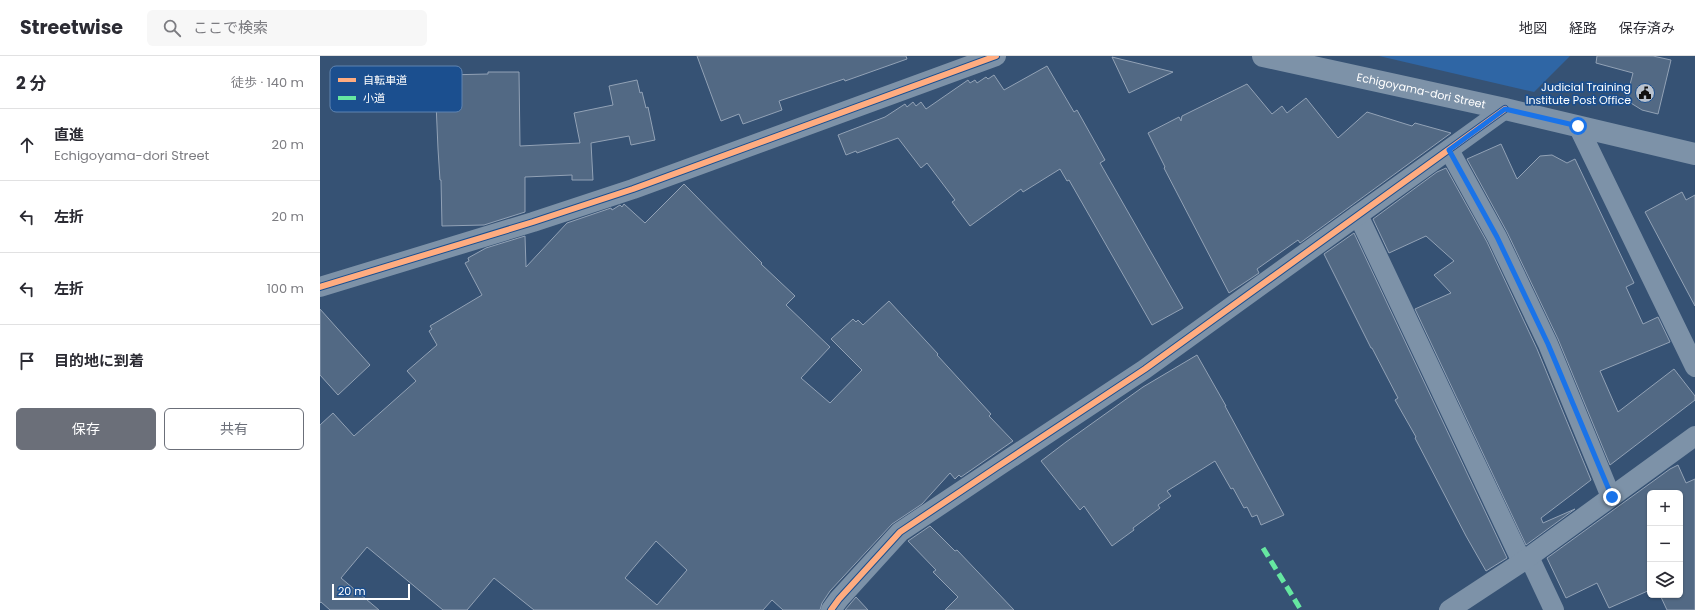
<!DOCTYPE html>
<html lang="ja">
<head>
<meta charset="utf-8">
<style>
  :root { --surface:#fff; --page:#f7f7f7; --text:#2b2b33; --muted:#7c7c81; --line:#e1e1e2; --accent:#6b6f79 }
  body { margin:0; font-family:Poppins,"Noto Sans JP",sans-serif; background:var(--page); color:var(--text) }
  .controls { position:absolute; right:12px; bottom:12px; display:grid; overflow:hidden; border-radius:6px; box-shadow:0 1px 3px #0004 }
  .controls button { width:36px; height:36px; display:grid; place-items:center; padding:0; border:0; border-bottom:1px solid var(--line); background:var(--surface); color:var(--text); font:20px sans-serif }
  .scale { position:absolute; left:12px; bottom:10px; width:78px; box-sizing:border-box; padding-left:4px; border:2px solid #fff; border-top:0; font-size:11px; line-height:14px; white-space:nowrap; color:#fff; -webkit-text-stroke:3px #1b4f8f; paint-order:stroke }
  .stop { position:absolute; width:12px; height:12px; margin:-9px; border:3px solid #1a73e8; border-radius:50%; background:#fff }
  .stop.end { background:#1a73e8; border-color:#fff; box-shadow:0 1px 4px #0008 }
  .list { margin:0; padding:0; list-style:none }
  h2 { display:flex; justify-content:space-between; align-items:center; height:52px; margin:0; padding:0 16px; font-size:17px }
  h2 small { font-size:13px; font-weight:400; color:var(--muted) }
  .list li { display:grid; grid-template-columns:26px 1fr auto; gap:12px; align-items:center; box-sizing:border-box; height:72px; padding:0 16px; border-top:1px solid var(--line) }
  .list b { display:block; font-size:15px; white-space:nowrap }
  .list p { margin:0; font-size:13px; white-space:nowrap; color:var(--muted) }
  .list em { font-size:13px; font-style:normal; color:var(--muted) }
  .actions { display:flex; gap:8px; padding:12px 16px }
  .actions a { flex:1; padding:9px 0; border:1px solid var(--accent); border-radius:6px; text-align:center; font-size:14px; color:var(--accent) }
  .actions .main { background:var(--accent); color:#fff }
  .icon { flex:none; width:22px; height:22px; fill:none; stroke:currentColor; stroke-width:2; stroke-linecap:round; stroke-linejoin:round }
  .map { position:relative; flex:none; width:1375px; height:554px; overflow:hidden }
  header { display:flex; align-items:center; gap:24px; box-sizing:border-box; height:56px; padding:0 20px; background:var(--surface); border-bottom:1px solid var(--line) }
  header strong { font-size:19px }
  nav { display:flex; gap:22px; margin-inline-start:auto; font-size:14px }
  .search { width:280px; height:36px; background:var(--page); display:flex; align-items:center; gap:10px; box-sizing:border-box; padding:0 14px; border-radius:6px; color:var(--muted); font-size:15px }
  main { display:flex }
  aside { flex:1; background:var(--surface) }
  .map>svg:first-child { display:block }
  .green { fill:#2f66a5 }
  .building { fill:#526984; stroke:#92a2b6; fill-rule:evenodd }
  .lines { fill:none; stroke-linecap:round; stroke-linejoin:round }
  .minor { stroke:#7d92a8; stroke-width:20 }
  .tertiary { stroke:#7d92a8; stroke-width:22 }
  .quiet { stroke:#66e7a1; stroke-width:5; stroke-dasharray:10 5; stroke-linecap:butt }
  .cycleway-casing { stroke:#1b4f8f; stroke-width:8 }
  .cycleway { stroke:#ffac80; stroke-width:6 }
  .route { stroke:#1a73e8; stroke-width:5 }
  .labels { text-anchor:middle; dominant-baseline:central; stroke-width:3.5; stroke-linejoin:round; paint-order:stroke }
  .poi-label { font-size:11px; fill:#fff; stroke:#1b4f8f; text-anchor:end }
  .street-label { font-size:11px; fill:#fff; stroke:#1b4f8f }
  .key { fill:#1b4f8f; stroke:#5f84b1; stroke-width:1 }
  .key-label { font-size:11px; fill:#fff }
</style>
</head>
<body>
<header>
<strong>Streetwise</strong>
<div class="search"><svg class="icon" aria-label="search" viewBox="0 0 24 24"><circle cx="10" cy="10" r="6"/><path d="M15 15l6 6"/></svg>ここで検索</div>
<nav><a>地図</a><a>経路</a><a>保存済み</a></nav>
</header>
<main>
<aside>
<h2>2 分<small>徒歩 · 140 m</small></h2>
<ul class="list">
<li><svg class="icon" aria-label="ahead" viewBox="0 0 24 24"><path d="M12 20V5M6 11l6-6 6 6"/></svg><div><b>直進</b><p>Echigoyama-dori Street</p></div><em>20 m</em></li>
<li><svg class="icon" aria-label="left" viewBox="0 0 24 24"><path d="M17 20v-9H6M10 6l-5 5 5 5"/></svg><div><b>左折</b></div><em>20 m</em></li>
<li><svg class="icon" aria-label="left" viewBox="0 0 24 24"><path d="M17 20v-9H6M10 6l-5 5 5 5"/></svg><div><b>左折</b></div><em>100 m</em></li>
<li><svg class="icon" aria-label="arrive" viewBox="0 0 24 24"><path d="M6 21V4h12l-3 4 3 4H6"/></svg><div><b>目的地に到着</b></div></li>
</ul>
<div class="actions"><a class="main">保存</a><a>共有</a></div>
</aside>
<div class="map">
<svg width="1375" height="554" viewBox="0 0 1375 554">
  <rect width="100%" height="100%" fill="#365274"/>
  <path class="green" d="M 1059,0 L 1250,0 L 1214,36 Z"/>
  <g class="building">
    <path d="M 377,0 L 586,0 L 587,3 L 525,25 L 524,23 L 459,45 L 462,54 L 423,68 L 419,58 L 401,65 Z"/>
    <path d="M 1277,0 L 1333,0 L 1351,4 L 1338,58 L 1322,54 L 1306,44 L 1313,17 L 1276,7 Z"/>
    <path d="M 792,1 L 853,16 L 809,37 Z"/>
    <path d="M 727,10 L 754,56 L 757,54 L 785,104 L 780,107 L 863,252 L 832,269 L 749,124 L 747,125 L 740,113 L 703,136 L 701,133 L 650,170 L 632,146 L 635,144 L 607,107 L 601,112 L 578,82 L 537,97 L 536,95 L 526,99 L 518,79 L 565,61 L 585,48 L 587,51 L 593,46 L 596,50 L 601,46 L 606,53 L 648,24 L 650,27 L 655,24 L 657,27 L 666,21 L 668,23 L 674,19 L 684,34 Z"/>
    <path d="M 168,16 L 199,16 L 200,90 L 260,87 L 254,57 L 293,49 L 289,30 L 317,24 L 320,37 L 322,36 L 326,52 L 328,51 L 335,84 L 311,89 L 309,80 L 271,87 L 273,124 L 252,124 L 252,119 L 205,121 L 205,156 L 164,169 L 122,170 L 121,124 L 120,124 L 118,93 L 115,24 L 125,23 L 125,19 L 168,18 Z"/>
    <path d="M 927,28 L 952,58 L 962,50 L 967,57 L 986,42 L 1018,82 L 1047,56 L 1092,70 L 1095,67 L 1131,77 L 980,187 L 978,184 L 937,213 L 939,217 L 909,237 L 844,112 L 845,111 L 828,77 L 859,61 L 861,65 L 862,60 Z"/>
    <path d="M 1181,88 L 1197,123 L 1220,100 L 1232,99 L 1247,107 L 1255,103 L 1314,227 L 1306,231 L 1323,268 L 1338,261 L 1350,286 L 1280,315 L 1298,356 L 1354,313 L 1375,340 L 1375,344 L 1290,409 L 1238,283 L 1187,176 L 1147,103 Z"/>
    <path d="M 1126,112 L 1167,186 L 1217,293 L 1271,424 L 1221,462 L 1223,467 L 1255,453 L 1206,489 L 1095,253 L 1131,237 L 1114,219 L 1134,205 L 1106,180 L 1069,197 L 1053,163 L 1117,116 Z"/>
    <path d="M 364,128 L 442,207 L 441,208 L 475,240 L 466,249 L 510,291 L 481,322 L 510,347 L 542,314 L 511,283 L 533,263 L 536,266 L 538,264 L 543,269 L 569,245 L 618,298 L 617,299 L 671,358 L 669,360 L 693,385 L 641,421 L 639,419 L 635,423 L 630,417 L 602,448 L 572,468 L 510,535 L 502,547 L 500,554 L 463,554 L 452,544 L 443,554 L 214,554 L 174,522 L 147,554 L 123,554 L 47,491 L 21,522 L 59,554 L 10,554 L 1,546 L 0,547 L 0,369 L 13,357 L 34,380 L 96,325 L 87,315 L 117,289 L 109,275 L 112,273 L 110,270 L 162,239 L 145,207 L 149,205 L 148,202 L 166,192 L 205,180 L 206,211 L 247,167 L 291,152 L 292,154 L 300,149 L 302,151 L 304,148 L 325,167 ZM 336,485 L 367,514 L 337,549 L 305,522 Z"/>
    <path d="M 1362,136 L 1366,144 L 1375,139 L 1375,250 L 1325,156 Z"/>
    <path d="M 1034,177 L 1187,502 L 1166,515 L 1146,480 L 1095,382 L 1096,381 L 1075,344 L 1078,342 L 1052,292 L 1051,292 L 1004,198 Z"/>
    <path d="M 0,253 L 50,309 L 18,339 L 0,319 Z"/>
    <path d="M 877,299 L 906,350 L 905,350 L 964,459 L 941,469 L 937,459 L 932,461 L 927,451 L 924,452 L 913,432 L 911,433 L 895,405 L 847,435 L 851,440 L 838,449 L 840,452 L 813,472 L 814,474 L 792,490 L 764,450 L 760,454 L 721,405 L 746,386 L 823,331 Z"/>
    <path d="M 1358,409 L 1366,427 L 1375,423 L 1375,554 L 1347,554 L 1340,539 L 1360,539 L 1360,437 L 1330,437 L 1330,534 L 1289,552 L 1277,527 L 1246,542 L 1227,502 L 1350,413 Z"/>
    <path d="M 610,470 L 635,495 L 637,494 L 694,554 L 625,554 L 638,541 L 613,516 L 616,514 L 588,485 Z"/>
    <path d="M 536,541 L 548,554 L 525,554 Z"/>
  </g>
  <g class="lines">
    <g class="minor">
      <path d="M 1258,70 L 1375,311"/>
      <path d="M 1129,94 L 1177,181 L 1228,288 L 1291,441"/>
      <path d="M 1038,159 L 1202,506"/>
      <path d="M 0,231 L 213,166 L 313,133 L 676,0"/>
      <path d="M 1209,501 L 1234,554"/>
      <path d="M 511,554 L 519,543 L 580,476 L 677,411 L 825,313 L 1185,53"/>
      <path d="M 1129,554 L 1202,506 L 1375,380"/>
    </g>
    <path class="tertiary" id="s1" d="M 943,0 L 1185,53 L 1375,98"/>
    <path class="quiet" d="M 943,492 L 981,554"/>
    <defs>
      <g id="cycleway">
        <path d="M 0,231 L 213,166 L 313,133 L 676,0"/>
        <path d="M 511,554 L 519,543 L 580,476 L 677,411 L 825,313 L 1185,53"/>
      </g>
    </defs>
    <use href="#cycleway" class="cycleway-casing"/>
    <use href="#cycleway" class="cycleway"/>
  </g>
  <g class="lines">
    <path class="route" d="M 1258,70 L 1185,53 L 1129,94 L 1177,181 L 1228,288 L 1292,441"/>
  </g>
  <defs>
    <symbol id="civic-disc" viewBox="-11 -11 22 22"><circle r="9.5" fill="#b9c2ce" stroke="#1b4f8f"/><path d="M-.6-6.5H3V-4.5H.6V-3L4-1V1h2V6H-6V1h2V-1L-.6-3ZM-1.2 2.5V6h2.4V2.5Z" fill="#111"/></symbol>
  </defs>
  <g fill-rule="evenodd">
    <use href="#civic-disc" x="1314" y="26" width="22" height="22"/>
  </g>
  <g class="labels">
    <g class="poi-label">
      <text x="1311" y="31">Judicial Training<tspan x="1311" dy="13">Institute Post Office</tspan></text>
    </g>
    <g class="street-label">
      <text stroke="none"><textPath href="#s1" startOffset="162">Echigoyama-dori Street</textPath></text>
    </g>
  </g>
  <rect x="10" y="10" width="132" height="46" rx="6" class="key"/>
  <rect x="18" y="22" width="18" height="4" fill="#ffac80"/>
  <rect x="18" y="40" width="18" height="4" fill="#66e7a1"/>
  <g class="key-label">
    <text x="43" y="28">自転車道</text>
    <text x="43" y="46">小道</text>
  </g>
</svg>
<div class="controls">
<button>+</button>
<button>−</button>
<button><svg class="icon" aria-label="layers" viewBox="0 0 24 24"><path d="M12 4l9 5-9 5-9-5zM3 14l9 5 9-5"/></svg></button>
</div>
<div class="scale">20 m</div>
<div class="stop" style="left:1258px;top:70px"></div>
<div class="stop end" style="left:1292px;top:441px"></div>
</div>
</main>
</body>
</html>
